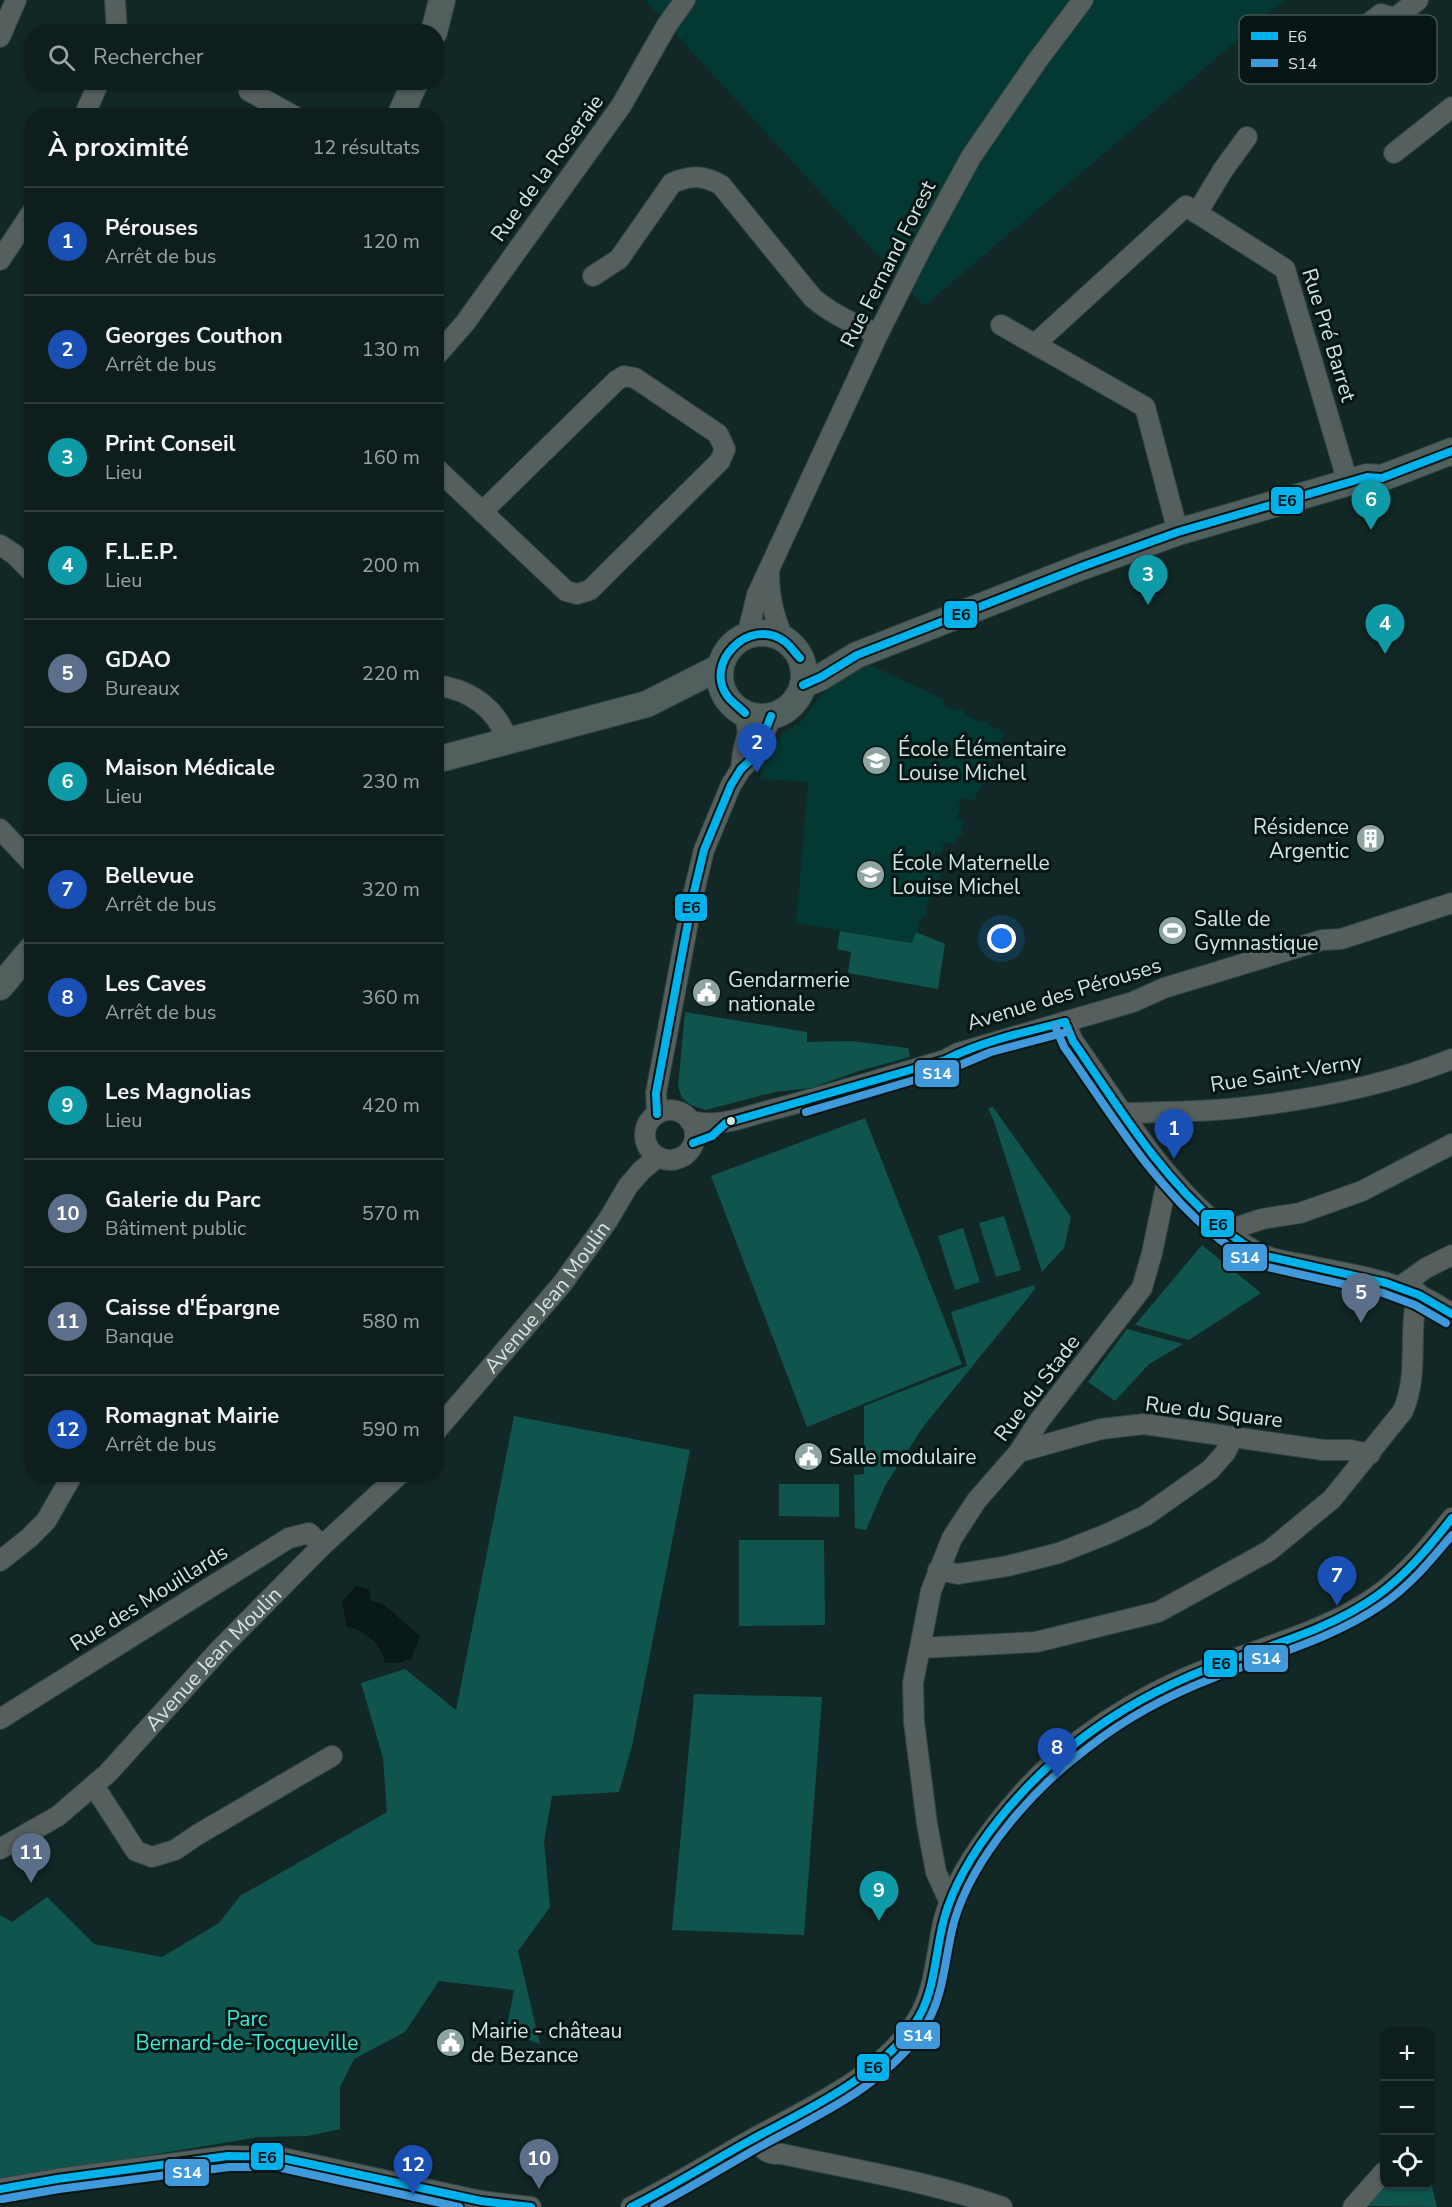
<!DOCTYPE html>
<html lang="fr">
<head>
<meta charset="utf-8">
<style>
  :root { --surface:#0e1e1c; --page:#172725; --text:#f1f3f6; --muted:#9ba2a3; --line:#2e3c3b; --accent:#8ea4a0 }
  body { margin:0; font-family:"Nunito Sans",sans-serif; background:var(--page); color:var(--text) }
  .controls { position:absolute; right:18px; bottom:18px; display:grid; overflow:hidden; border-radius:12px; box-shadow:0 2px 4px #0004 }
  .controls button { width:54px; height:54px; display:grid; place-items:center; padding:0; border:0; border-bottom:2px solid var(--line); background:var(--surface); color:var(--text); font:30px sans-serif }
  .you { position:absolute; left:1002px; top:939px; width:21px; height:21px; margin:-15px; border:4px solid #fff; border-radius:50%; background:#1a73e8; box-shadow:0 0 0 9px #1a73e833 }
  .badge { display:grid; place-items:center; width:39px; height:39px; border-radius:50%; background:var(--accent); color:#fff; font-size:20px; font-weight:700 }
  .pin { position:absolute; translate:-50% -50px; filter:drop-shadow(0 2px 3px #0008) }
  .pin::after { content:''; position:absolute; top:32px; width:21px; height:18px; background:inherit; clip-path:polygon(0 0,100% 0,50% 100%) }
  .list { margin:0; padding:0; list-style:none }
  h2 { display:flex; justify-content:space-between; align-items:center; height:78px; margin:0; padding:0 24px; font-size:26px }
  h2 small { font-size:20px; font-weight:400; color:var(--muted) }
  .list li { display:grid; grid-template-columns:39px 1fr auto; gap:18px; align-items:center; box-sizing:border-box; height:108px; padding:0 24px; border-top:2px solid var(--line) }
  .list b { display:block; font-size:22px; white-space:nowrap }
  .list p { margin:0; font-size:20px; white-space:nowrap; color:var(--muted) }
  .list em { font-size:20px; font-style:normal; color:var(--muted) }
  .icon { flex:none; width:33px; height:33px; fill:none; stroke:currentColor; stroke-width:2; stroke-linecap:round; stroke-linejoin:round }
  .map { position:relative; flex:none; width:1452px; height:2207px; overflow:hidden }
  .search { position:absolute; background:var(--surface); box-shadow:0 2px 4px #0004; left:24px; top:24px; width:420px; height:66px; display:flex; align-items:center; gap:15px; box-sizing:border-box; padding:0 21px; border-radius:24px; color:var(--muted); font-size:22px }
  .panel { position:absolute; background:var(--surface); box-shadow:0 2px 4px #0004; left:24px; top:108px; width:420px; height:1374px; border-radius:24px }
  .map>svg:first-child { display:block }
  .built { fill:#043832 }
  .green { fill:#0f554d }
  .water { fill:#071816 }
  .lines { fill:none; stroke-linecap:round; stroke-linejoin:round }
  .minor-casing { stroke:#324542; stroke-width:22 }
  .major-casing { stroke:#324542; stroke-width:28 }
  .minor { stroke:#555f5e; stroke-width:20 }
  .major { stroke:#515f5d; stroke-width:26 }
  .bus-1-casing { stroke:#071614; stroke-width:12 }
  .bus-2-casing { stroke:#071614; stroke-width:12 }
  .bus-1 { stroke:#00b2ec; stroke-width:8 }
  .bus-2 { stroke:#4099da; stroke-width:8 }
  .bus-dot { fill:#d1e6e2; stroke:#071614; stroke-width:2 }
  .labels { text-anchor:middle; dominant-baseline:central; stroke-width:6; stroke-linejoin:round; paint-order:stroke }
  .street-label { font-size:21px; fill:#d1e6e2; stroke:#071614 }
  .poi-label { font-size:21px; fill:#d1e6e2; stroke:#071614; text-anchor:start }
  .park-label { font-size:21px; fill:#39edd9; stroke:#071614 }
  .key { fill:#071614; stroke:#445452; stroke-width:1.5 }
  .key-label { font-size:16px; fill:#d1e6e2 }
  .line-badge { stroke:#071614; stroke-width:2 }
  .badge-label { font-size:16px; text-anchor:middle; font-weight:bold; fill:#fff }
  .pale-badge-label { font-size:16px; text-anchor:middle; font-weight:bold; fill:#111 }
</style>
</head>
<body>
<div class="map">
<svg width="1452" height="2207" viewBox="0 0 1452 2207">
  <rect width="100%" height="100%" fill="#122826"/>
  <g class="built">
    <path d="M 645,0 L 1285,0 L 924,306 Z"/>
    <path d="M 870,665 L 944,699 L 943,705 L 958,711 L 963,709 L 966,715 L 981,722 L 987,720 L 989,725 L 1005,732 L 998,748 L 1000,753 L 994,756 L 984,779 L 985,784 L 980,787 L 973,802 L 962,797 L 958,804 L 962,806 L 957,818 L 965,821 L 961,829 L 963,835 L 958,836 L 954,845 L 943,841 L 942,844 L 945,845 L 941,853 L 937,852 L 934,858 L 945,863 L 936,887 L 938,892 L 932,894 L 925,910 L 928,915 L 922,917 L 913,943 L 796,923 L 808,782 L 758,779 L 763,771 L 759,767 L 781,735 L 802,721 L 821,695 L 834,683 Z"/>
  </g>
  <g class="green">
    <path d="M 840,931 L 912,943 L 916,932 L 945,944 L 938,989 L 848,973 L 851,952 L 837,949 Z"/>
    <path d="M 685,1012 L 807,1032 L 807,1042 L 851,1041 L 908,1048 L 910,1057 L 859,1071 L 811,1088 L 775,1092 L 706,1110 L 691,1105 L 682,1098 L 678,1087 Z"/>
    <path d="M 993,1107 L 1071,1217 L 1064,1248 L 1042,1272 L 995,1124 L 988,1108 Z"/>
    <path d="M 865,1118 L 962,1364 L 807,1427 L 711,1176 Z"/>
    <path d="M 1004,1216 L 1021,1270 L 996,1277 L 979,1223 Z"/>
    <path d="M 963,1228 L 980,1282 L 955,1290 L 938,1236 Z"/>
    <path d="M 1202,1245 L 1261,1293 L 1189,1340 L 1135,1325 Z"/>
    <path d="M 1034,1285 L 1035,1289 L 923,1427 L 885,1486 L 866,1530 L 855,1528 L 854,1475 L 864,1474 L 864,1406 L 967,1366 L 951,1312 Z"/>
    <path d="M 1127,1329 L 1183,1344 L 1149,1364 L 1115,1401 L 1088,1382 Z"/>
    <path d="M 514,1416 L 690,1450 L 632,1746 L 619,1792 L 552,1796 L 544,1841 L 550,1907 L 518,1951 L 540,2044 L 506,2032 L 514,1990 L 439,1981 L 405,2032 L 354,2059 L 340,2087 L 340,2129 L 308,2136 L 259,2137 L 0,2180 L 0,1915 L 12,1922 L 47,1897 L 94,1944 L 162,1957 L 219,1923 L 240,1896 L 387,1812 L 383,1758 L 361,1683 L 405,1669 L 456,1710 Z"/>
    <path d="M 779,1484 L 839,1484 L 839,1517 L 779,1516 Z"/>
    <path d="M 739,1540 L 824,1540 L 825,1625 L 739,1626 Z"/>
    <path d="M 694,1694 L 822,1697 L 804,1935 L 672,1930 Z"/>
    <path d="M 1430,2179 L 1437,2207 L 1367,2206 L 1385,2185 L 1430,2184 Z"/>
  </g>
  <path class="water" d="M 356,1586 L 369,1590 L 371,1601 L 383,1604 L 420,1636 L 411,1659 L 398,1663 L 385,1663 C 382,1645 365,1629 347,1627 L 342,1601 Z"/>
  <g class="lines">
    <defs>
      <g id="minor">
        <path d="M 115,0 L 117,32"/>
        <path d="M 0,37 L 16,0"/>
        <path d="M 1331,61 L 1336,49 L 1381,14 L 1395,18 L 1418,0"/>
        <path d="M 249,91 L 294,116"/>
        <path d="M 84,116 L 99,82"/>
        <path d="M 1394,153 L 1452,107"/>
        <path d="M 1197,213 L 1223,170 L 1247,137"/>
        <path d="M 0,260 L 32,212"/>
        <path d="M 593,276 L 619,259 L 672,183 C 691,175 703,175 721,185 L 813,298 C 833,315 854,324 878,334"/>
        <path d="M 1001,325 L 1145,407 L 1178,532"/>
        <path d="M 1035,344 L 1186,206 L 1285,269 L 1348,483"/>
        <path d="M 436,356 L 465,323 L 621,106 L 667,25 L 685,0"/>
        <path d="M 436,468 L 566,591 L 577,594 L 590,590 L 720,461 L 725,449 L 718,434 L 635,378 L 624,376 L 616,381 L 482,512"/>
        <path d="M 0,545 L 14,554 L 32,572"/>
        <path d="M 769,573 C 769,598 774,617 784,640"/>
        <path d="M 747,636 L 757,595 L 878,334 L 923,245 L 971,157 L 1037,61 L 1083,0"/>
        <path d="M 436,685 C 471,690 496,708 508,741"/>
        <path d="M 741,769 L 743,751 L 748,733 L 745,713"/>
        <path d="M 0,829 L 32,863"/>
        <path d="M 1065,1022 L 1073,1041 C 1120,1107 1162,1183 1227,1232 C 1240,1241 1251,1251 1266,1256 C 1281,1262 1299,1263 1315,1267 C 1365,1276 1409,1284 1452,1314"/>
        <circle cx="670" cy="1135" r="25"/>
        <path d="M 1124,1113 C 1162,1112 1200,1112 1238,1108 C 1310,1100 1385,1086 1452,1059"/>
        <path d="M 657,1114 L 656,1093 L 693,896 L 704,850 L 731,785 L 741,769 L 756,755 L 771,716"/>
        <path d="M 690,1121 C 722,1128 742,1117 771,1110 C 830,1095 887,1077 945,1060 L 958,1053 L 1133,1002 L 1164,988 L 1322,940 L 1341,939 L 1452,903"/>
        <path d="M 1226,1231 L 1262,1219 L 1300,1213 L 1362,1191 L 1452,1144"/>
        <path d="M 1401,1286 L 1426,1268 L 1452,1255"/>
        <path id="s1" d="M 436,1431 L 562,1284 L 608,1220 L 628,1186 L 642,1170 L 658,1157"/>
        <path d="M 1019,1452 L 1101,1429 L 1144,1424 L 1323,1450 L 1350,1450 L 1370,1454"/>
        <path d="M 0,1561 L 29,1538 L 46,1521 L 73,1474"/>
        <path d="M 938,1570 L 958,1574 L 1008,1566 L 1059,1553 L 1107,1534 L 1145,1516 L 1210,1470 L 1225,1453 L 1233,1437"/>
        <path d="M 920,1648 L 1036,1642 L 1158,1612 L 1269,1551 L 1332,1499 L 1403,1411 C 1420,1370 1407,1335 1418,1293"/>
        <path d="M 0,1719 L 289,1538 L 309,1533 L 322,1546"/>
        <path d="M 94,1786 L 136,1851 L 152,1857 L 175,1850 L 197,1835 L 332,1756"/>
        <path id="s2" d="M 0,1849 L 58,1816 L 108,1773 L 221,1648 L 322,1546 L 400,1474"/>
        <path d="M 950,1903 L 936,1872 L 927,1824 L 914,1722 L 913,1683 L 931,1591 L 952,1538 L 977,1500 L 1019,1452 L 1039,1421 L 1142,1288 L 1152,1253 L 1168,1176"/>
        <path d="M 755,2138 C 763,2150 767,2155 782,2154 C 856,2170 931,2182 1002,2207"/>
        <path d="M 0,2189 L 57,2179 L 228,2156 L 278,2157 L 481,2201 L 531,2207"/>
        <path d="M 631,2207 C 672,2187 710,2163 749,2141 C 806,2109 874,2081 913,2026 C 936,1995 935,1956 944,1919 C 961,1857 1030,1777 1081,1739 C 1113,1715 1147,1695 1183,1679 C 1247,1650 1321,1636 1378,1595 C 1408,1573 1430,1546 1452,1518"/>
        <path d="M 1353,2207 L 1384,2172"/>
      </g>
      <g id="major">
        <path d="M 434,32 L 442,0"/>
        <path d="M 400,116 L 415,82"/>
        <circle cx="762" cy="675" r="42"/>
        <path d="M 803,685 L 821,677 L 857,655 L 1081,567 L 1178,532 L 1367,477 L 1382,478 L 1452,451"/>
        <path d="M 436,760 L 647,704 L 720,667"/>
        <path d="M 0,987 L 32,949"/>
      </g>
    </defs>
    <use href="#minor" class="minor-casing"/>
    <use href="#major" class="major-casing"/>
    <use href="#minor" class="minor"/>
    <use href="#major" class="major"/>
    <defs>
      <g id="bus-1">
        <path d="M 803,685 L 821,677 L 857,655 L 1081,567 L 1178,532 L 1367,477 L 1382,478 L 1452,451"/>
        <path d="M 745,713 C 740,708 733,703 728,697 C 702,663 750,616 784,641 C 790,645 795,653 800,658"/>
        <path d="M 1065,1022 L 1073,1041 C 1118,1106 1159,1175 1220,1226 C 1234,1238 1249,1249 1266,1256 L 1386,1283 L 1419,1295 L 1452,1314"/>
        <path d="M 657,1114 L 656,1093 L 693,896 L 704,850 L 731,785 L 741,769 L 756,755 L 771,716"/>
        <path d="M 693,1143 L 712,1136 L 726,1123 L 945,1060 C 983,1041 1024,1032 1065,1022"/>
        <path d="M 0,2189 L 57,2179 L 228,2156 L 278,2157 L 481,2201 L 531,2207"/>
        <path d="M 631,2207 C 671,2187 709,2163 749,2141 C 807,2109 872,2082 913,2026 C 936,1995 934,1956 944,1919 C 963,1851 1026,1781 1081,1739 C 1120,1709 1164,1686 1209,1668 C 1266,1646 1328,1631 1378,1595 C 1407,1574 1430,1546 1452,1518"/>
      </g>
      <g id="bus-2">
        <path d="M 1055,1026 L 1064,1047 C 1110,1112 1151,1182 1213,1234 C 1228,1246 1244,1259 1263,1266 L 1383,1293 L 1415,1305 L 1446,1323"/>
        <path d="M 806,1112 L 948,1070 L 991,1052 L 1067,1032"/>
        <path d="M 2,2199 L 59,2189 L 229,2167 L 277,2167 L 459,2207"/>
        <path d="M 654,2207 C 688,2189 721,2169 754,2150 C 813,2117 881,2089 922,2031 C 945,1998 944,1959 954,1922 C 973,1856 1035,1787 1089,1747 C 1126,1718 1169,1695 1213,1678 C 1270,1655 1331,1640 1383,1604 C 1410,1586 1431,1560 1452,1535"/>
      </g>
    </defs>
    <use href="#bus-1" class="bus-1-casing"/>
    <use href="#bus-2" class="bus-2-casing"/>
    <use href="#bus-1" class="bus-1"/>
    <use href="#bus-2" class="bus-2"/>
  </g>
  <defs>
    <symbol id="school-disc" viewBox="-11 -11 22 22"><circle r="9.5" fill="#8ea4a0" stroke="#071614"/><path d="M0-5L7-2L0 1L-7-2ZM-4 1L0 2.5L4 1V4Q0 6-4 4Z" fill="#fff"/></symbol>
    <symbol id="building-disc" viewBox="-11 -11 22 22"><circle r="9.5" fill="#8ea4a0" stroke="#071614"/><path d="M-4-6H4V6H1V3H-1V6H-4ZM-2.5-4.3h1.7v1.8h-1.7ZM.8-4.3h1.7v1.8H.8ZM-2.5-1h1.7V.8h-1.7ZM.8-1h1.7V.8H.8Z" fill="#fff"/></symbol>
    <symbol id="stadium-disc" viewBox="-11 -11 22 22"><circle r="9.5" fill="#8ea4a0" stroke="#071614"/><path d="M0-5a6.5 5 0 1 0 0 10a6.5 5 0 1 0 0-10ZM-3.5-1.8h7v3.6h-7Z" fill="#fff"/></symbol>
    <symbol id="civic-disc" viewBox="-11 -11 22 22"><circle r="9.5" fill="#8ea4a0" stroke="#071614"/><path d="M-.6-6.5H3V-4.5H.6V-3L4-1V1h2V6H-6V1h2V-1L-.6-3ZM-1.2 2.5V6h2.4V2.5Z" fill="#fff"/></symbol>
  </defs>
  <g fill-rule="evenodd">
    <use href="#school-disc" x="860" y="744" width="33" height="33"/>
    <use href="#building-disc" x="1354" y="822" width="33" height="33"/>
    <use href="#school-disc" x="854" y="858" width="33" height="33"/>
    <use href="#stadium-disc" x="1156" y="914" width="33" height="33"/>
    <use href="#civic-disc" x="690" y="976" width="33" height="33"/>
    <use href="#civic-disc" x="792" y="1440" width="33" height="33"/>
    <use href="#civic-disc" x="434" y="2026" width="33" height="33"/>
  </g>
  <circle class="bus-dot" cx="731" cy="1121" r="5"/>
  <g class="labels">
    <g class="street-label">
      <text transform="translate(547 168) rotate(-54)">Rue de la Roseraie</text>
      <text transform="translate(888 264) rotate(-63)">Rue Fernand Forest</text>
      <text transform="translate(1329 335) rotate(73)">Rue Pré Barret</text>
      <text transform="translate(1064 994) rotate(-17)">Avenue des Pérouses</text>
      <text transform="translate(1286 1073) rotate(-9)">Rue Saint-Verny</text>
      <text stroke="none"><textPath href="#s1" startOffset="174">Avenue Jean Moulin</textPath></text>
      <text transform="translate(1037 1388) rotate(-53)">Rue du Stade</text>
      <text transform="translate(1214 1412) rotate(7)">Rue du Square</text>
      <text transform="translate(149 1598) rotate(-32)">Rue des Mouillards</text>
      <text stroke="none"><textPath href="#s2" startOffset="288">Avenue Jean Moulin</textPath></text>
    </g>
    <g class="poi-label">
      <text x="898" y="749">École Élémentaire<tspan x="898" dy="24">Louise Michel</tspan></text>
      <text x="1349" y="827" text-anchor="end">Résidence<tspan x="1349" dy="24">Argentic</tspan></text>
      <text x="892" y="863">École Maternelle<tspan x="892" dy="24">Louise Michel</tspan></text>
      <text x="1194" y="919">Salle de<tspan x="1194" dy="24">Gymnastique</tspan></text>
      <text x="728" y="980">Gendarmerie<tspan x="728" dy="24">nationale</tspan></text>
      <text x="829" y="1457">Salle modulaire</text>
      <text x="471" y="2031">Mairie - château<tspan x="471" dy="24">de Bezance</tspan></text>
    </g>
    <g class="park-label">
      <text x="247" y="2019">Parc<tspan x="247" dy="24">Bernard-de-Tocqueville</tspan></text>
    </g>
  </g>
  <rect x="1239" y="15" width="198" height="69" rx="9" class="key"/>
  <rect x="1251" y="32" width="27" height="8" fill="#00b2ec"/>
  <rect x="1251" y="59" width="27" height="8" fill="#4099da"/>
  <g class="key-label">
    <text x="1288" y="42">E6</text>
    <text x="1288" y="69">S14</text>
  </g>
  <g class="line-badge">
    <rect x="1270" y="486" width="34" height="29" rx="6" fill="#00b2ec"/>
    <rect x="943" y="600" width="35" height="29" rx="6" fill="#00b2ec"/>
    <rect x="674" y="893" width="34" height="29" rx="6" fill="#00b2ec"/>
    <rect x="914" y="1059" width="46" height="29" rx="6" fill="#4099da"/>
    <rect x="1200" y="1209" width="35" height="29" rx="6" fill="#00b2ec"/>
    <rect x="1222" y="1243" width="46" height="29" rx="6" fill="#4099da"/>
    <rect x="1243" y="1644" width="46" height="29" rx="6" fill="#4099da"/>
    <rect x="1203" y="1649" width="35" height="29" rx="6" fill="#00b2ec"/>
    <rect x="895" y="2021" width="46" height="29" rx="6" fill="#4099da"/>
    <rect x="856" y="2053" width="34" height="29" rx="6" fill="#00b2ec"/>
    <rect x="250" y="2142" width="34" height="29" rx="6" fill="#00b2ec"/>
    <rect x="164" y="2158" width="46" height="29" rx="6" fill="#4099da"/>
  </g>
  <g class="badge-label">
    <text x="937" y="1079">S14</text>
    <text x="1245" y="1263">S14</text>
    <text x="1266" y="1664">S14</text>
    <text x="918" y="2041">S14</text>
    <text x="187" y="2178">S14</text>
  </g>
  <g class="pale-badge-label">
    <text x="1287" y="506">E6</text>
    <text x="961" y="620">E6</text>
    <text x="691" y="913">E6</text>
    <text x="1218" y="1230">E6</text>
    <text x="1221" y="1669">E6</text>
    <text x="873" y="2073">E6</text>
    <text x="267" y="2163">E6</text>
  </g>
</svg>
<div class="controls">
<button>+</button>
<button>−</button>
<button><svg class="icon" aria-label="locate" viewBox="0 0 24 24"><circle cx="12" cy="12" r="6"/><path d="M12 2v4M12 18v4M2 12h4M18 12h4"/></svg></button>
</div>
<div class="you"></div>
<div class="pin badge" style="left:1174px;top:1159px;background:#1a4fb4">1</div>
<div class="pin badge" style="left:757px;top:773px;background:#1a4fb4">2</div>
<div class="pin badge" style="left:1148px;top:605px;background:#0f9aa8">3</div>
<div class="pin badge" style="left:1385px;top:654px;background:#0f9aa8">4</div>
<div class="pin badge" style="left:1361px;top:1323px;background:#5c6f8a">5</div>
<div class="pin badge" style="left:1371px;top:530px;background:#0f9aa8">6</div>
<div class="pin badge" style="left:1337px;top:1606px;background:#1a4fb4">7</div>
<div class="pin badge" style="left:1057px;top:1778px;background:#1a4fb4">8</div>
<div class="pin badge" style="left:879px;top:1921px;background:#0f9aa8">9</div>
<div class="pin badge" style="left:539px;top:2189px;background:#5c6f8a">10</div>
<div class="pin badge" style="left:31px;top:1883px;background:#5c6f8a">11</div>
<div class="pin badge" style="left:413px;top:2195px;background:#1a4fb4">12</div>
<div class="search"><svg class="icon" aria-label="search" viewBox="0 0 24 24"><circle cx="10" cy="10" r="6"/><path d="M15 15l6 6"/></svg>Rechercher</div>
<section class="panel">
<h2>À proximité<small>12 résultats</small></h2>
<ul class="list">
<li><span class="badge" style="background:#1a4fb4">1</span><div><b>Pérouses</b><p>Arrêt de bus</p></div><em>120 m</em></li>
<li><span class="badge" style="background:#1a4fb4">2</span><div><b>Georges Couthon</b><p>Arrêt de bus</p></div><em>130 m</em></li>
<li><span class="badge" style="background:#0f9aa8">3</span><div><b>Print Conseil</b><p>Lieu</p></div><em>160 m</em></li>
<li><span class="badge" style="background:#0f9aa8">4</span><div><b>F.L.E.P.</b><p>Lieu</p></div><em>200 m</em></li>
<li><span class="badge" style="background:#5c6f8a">5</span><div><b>GDAO</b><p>Bureaux</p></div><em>220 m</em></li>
<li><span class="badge" style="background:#0f9aa8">6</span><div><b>Maison Médicale</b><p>Lieu</p></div><em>230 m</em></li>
<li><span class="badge" style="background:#1a4fb4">7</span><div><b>Bellevue</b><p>Arrêt de bus</p></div><em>320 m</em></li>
<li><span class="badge" style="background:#1a4fb4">8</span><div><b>Les Caves</b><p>Arrêt de bus</p></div><em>360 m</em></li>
<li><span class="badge" style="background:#0f9aa8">9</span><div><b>Les Magnolias</b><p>Lieu</p></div><em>420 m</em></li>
<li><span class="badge" style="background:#5c6f8a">10</span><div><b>Galerie du Parc</b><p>Bâtiment public</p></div><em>570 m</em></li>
<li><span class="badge" style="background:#5c6f8a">11</span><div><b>Caisse d'Épargne</b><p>Banque</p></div><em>580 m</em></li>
<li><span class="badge" style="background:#1a4fb4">12</span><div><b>Romagnat Mairie</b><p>Arrêt de bus</p></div><em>590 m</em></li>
</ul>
</section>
</div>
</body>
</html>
